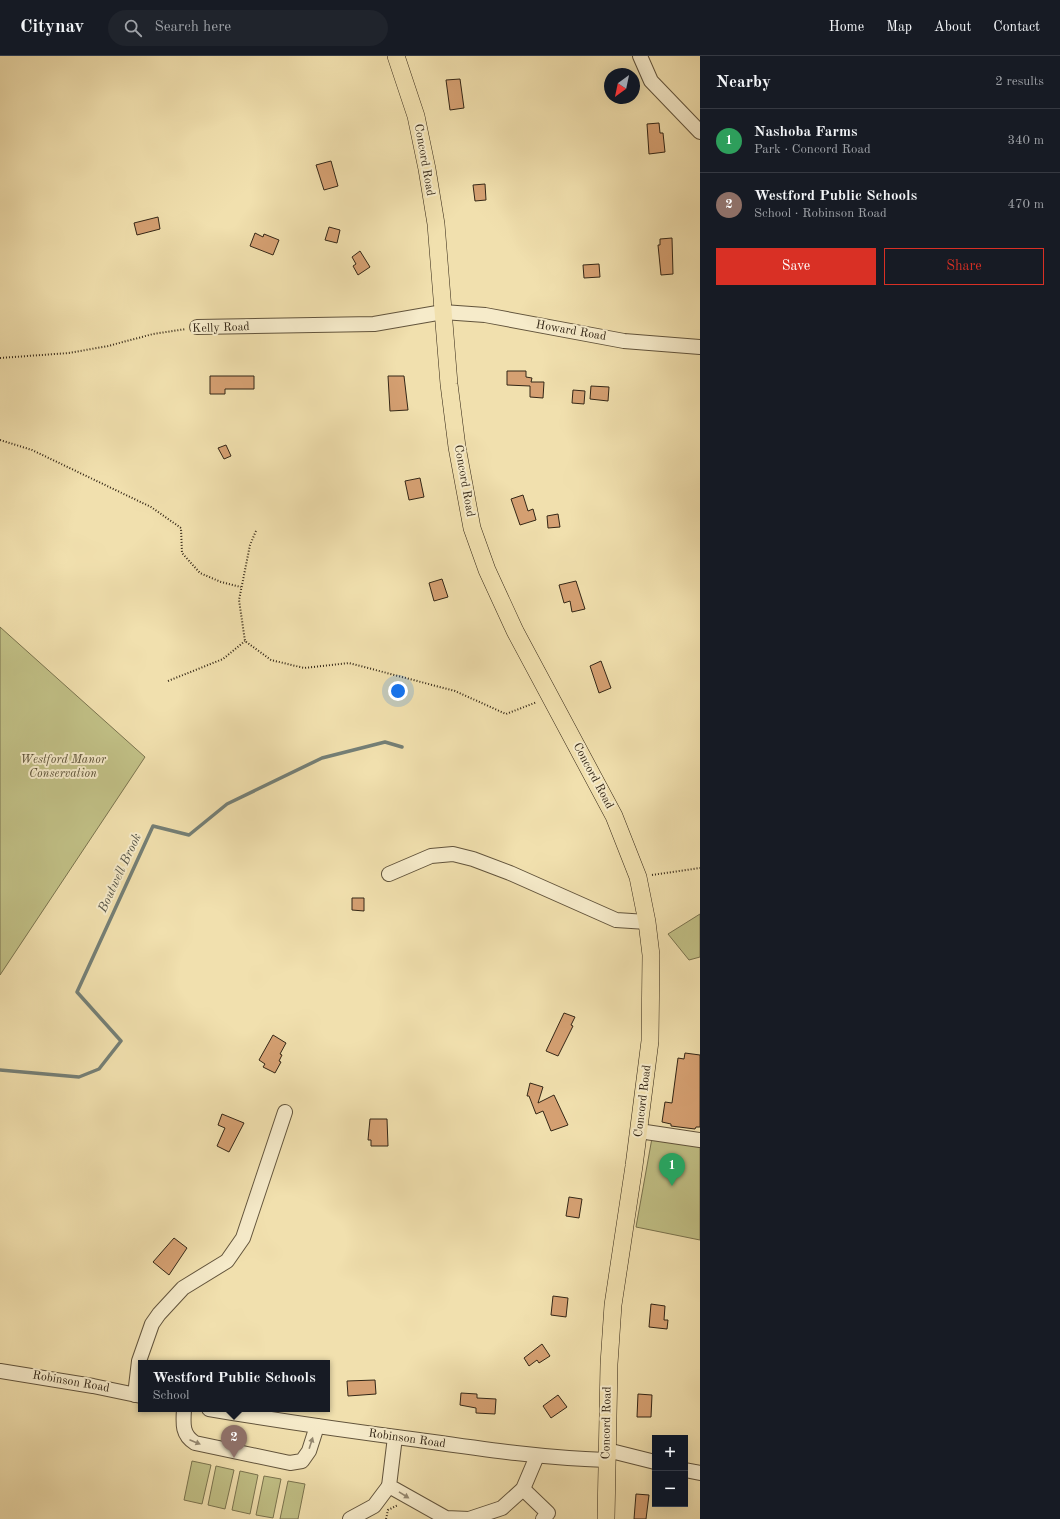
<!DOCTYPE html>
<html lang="en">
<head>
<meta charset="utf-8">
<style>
  :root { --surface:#171b24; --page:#20242c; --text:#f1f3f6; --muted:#9ea1a6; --line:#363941; --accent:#d93025 }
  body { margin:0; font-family:"Old Standard TT",serif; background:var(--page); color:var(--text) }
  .controls { position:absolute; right:12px; bottom:12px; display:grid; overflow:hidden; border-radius:0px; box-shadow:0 4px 16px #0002 }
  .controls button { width:36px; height:36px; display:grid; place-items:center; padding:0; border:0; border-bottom:1px solid var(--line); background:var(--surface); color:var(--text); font:20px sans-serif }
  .compass { position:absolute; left:604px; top:12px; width:36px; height:36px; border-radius:50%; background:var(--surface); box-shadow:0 4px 16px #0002; rotate:213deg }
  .you { position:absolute; left:398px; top:635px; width:14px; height:14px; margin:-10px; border:3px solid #fff; border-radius:50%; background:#1a73e8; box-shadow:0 0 0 6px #1a73e833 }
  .badge { display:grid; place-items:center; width:26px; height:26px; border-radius:50%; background:var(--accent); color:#fff; font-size:13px; font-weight:700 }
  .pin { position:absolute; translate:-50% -33px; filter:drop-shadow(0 1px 2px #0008) }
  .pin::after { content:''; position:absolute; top:21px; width:14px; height:12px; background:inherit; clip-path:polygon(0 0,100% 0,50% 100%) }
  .popup { position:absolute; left:138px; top:1304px; width:192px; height:52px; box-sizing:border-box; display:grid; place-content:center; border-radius:0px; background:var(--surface); filter:drop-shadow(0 1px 3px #0005); font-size:13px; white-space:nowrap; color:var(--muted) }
  .popup b { font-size:15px; color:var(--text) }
  .popup::after { content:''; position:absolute; left:50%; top:100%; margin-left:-8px; border:8px solid transparent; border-top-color:var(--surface) }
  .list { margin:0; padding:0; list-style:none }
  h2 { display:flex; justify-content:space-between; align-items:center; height:52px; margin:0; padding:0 16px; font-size:17px }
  h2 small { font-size:13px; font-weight:400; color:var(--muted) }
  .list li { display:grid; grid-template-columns:26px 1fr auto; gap:12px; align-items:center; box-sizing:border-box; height:64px; padding:0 16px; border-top:1px solid var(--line) }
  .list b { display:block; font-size:15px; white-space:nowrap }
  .list p { margin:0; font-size:13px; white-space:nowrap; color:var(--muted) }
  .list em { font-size:13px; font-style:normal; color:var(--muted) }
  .actions { display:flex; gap:8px; padding:12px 16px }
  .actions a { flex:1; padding:9px 0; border:1px solid var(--accent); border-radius:0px; text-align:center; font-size:14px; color:var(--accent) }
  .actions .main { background:var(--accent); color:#fff }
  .icon { flex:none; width:22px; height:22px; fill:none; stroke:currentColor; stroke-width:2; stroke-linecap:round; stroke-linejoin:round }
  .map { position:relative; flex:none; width:700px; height:1463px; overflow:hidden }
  header { display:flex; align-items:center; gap:24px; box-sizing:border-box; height:56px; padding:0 20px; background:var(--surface); border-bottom:1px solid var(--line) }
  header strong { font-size:19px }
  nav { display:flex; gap:22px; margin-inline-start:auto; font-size:14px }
  .search { width:280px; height:36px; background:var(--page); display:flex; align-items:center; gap:10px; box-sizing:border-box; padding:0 14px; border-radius:22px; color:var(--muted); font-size:15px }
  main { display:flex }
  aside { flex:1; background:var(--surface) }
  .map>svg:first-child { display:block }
  .green { fill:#c1c086; stroke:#7a734e }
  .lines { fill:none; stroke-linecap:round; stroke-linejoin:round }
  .stream { stroke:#747f76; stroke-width:3.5 }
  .building { fill:#d5a072; stroke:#332616 }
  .minor-casing { stroke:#62543c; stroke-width:16 }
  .major-casing { stroke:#332616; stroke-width:18 }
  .path { stroke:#332616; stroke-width:2; stroke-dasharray:1 2; stroke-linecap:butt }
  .minor { stroke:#f6ebca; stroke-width:14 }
  .major { stroke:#f1e0ae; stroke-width:17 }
  .oneway { fill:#948870 }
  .labels { text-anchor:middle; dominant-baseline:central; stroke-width:4; stroke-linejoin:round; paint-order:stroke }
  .street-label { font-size:12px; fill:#332616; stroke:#f6ebca }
  .park-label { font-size:12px; font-style:italic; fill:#564c32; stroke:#f6ebca }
  .water-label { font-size:13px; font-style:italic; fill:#535246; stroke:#f6ebca }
</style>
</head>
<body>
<header>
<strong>Citynav</strong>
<div class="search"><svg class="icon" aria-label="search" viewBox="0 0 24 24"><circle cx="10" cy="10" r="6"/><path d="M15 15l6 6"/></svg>Search here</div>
<nav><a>Home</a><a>Map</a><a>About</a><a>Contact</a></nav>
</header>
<main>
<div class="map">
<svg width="700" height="1463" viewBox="0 0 700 1463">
  <rect width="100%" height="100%" fill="#f1e0ae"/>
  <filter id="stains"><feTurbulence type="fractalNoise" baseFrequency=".005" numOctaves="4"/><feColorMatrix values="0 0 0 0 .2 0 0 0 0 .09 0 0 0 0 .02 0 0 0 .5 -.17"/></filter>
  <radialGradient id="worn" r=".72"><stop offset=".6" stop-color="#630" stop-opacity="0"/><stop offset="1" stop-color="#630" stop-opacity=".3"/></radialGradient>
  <g class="green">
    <path d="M 0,571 L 145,701 L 0,919 Z"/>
    <path d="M 700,858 L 700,901 L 689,904 L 668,878 Z"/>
    <path d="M 652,1082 L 700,1088 L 700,1184 L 636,1171 Z"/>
    <path d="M 192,1405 L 211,1409 L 202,1448 L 184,1444 Z"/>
    <path d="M 216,1410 L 234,1414 L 225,1453 L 208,1449 Z"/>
    <path d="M 240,1415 L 258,1419 L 250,1458 L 232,1454 Z"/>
    <path d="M 264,1420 L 281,1423 L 273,1462 L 256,1459 Z"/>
    <path d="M 288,1425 L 305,1428 L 298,1463 L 280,1463 Z"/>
  </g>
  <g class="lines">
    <path class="stream" d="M 0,1014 L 79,1021 L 99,1013 L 121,985 L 77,936 L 153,770 L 189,779 L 227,748 L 322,702 L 385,686 L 402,691"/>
  </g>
  <g class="building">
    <path d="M 460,23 L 464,52 L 450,54 L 446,24 Z"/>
    <path d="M 659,67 L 660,77 L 663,77 L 665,96 L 649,98 L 647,68 Z"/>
    <path d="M 331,105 L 338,130 L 324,134 L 316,109 Z"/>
    <path d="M 485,128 L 486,144 L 475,145 L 473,129 Z"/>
    <path d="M 158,161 L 160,173 L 137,179 L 134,167 Z"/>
    <path d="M 329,171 L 340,174 L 337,187 L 325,184 Z"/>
    <path d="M 255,177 L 263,181 L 264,178 L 279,184 L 273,199 L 250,190 Z"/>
    <path d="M 672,182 L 673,218 L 661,219 L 658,189 L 660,189 L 660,183 Z"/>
    <path d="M 360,195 L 370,211 L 358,219 L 353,210 L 356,208 L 352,201 Z"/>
    <path d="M 599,208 L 600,221 L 584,222 L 583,209 Z"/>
    <path d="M 507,315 L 526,315 L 526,321 L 532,322 L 531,326 L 544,326 L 543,342 L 530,341 L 530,330 L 507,329 Z"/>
    <path d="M 210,320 L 254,320 L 254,333 L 225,333 L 225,338 L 210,338 Z"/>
    <path d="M 388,320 L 404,320 L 408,354 L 390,355 Z"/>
    <path d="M 591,330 L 609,331 L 608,345 L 590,343 Z"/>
    <path d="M 573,334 L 585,335 L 584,348 L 572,347 Z"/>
    <path d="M 226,389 L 231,400 L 224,403 L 218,392 Z"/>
    <path d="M 420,422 L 424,441 L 409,444 L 405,425 Z"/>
    <path d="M 523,439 L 528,455 L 533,453 L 536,464 L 520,469 L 511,443 Z"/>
    <path d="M 558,458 L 560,471 L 548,472 L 547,460 Z"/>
    <path d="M 442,523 L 448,541 L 434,545 L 429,527 Z"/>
    <path d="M 576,525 L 585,553 L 572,556 L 570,545 L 564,547 L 559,529 Z"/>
    <path d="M 601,605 L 611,632 L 599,637 L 590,610 Z"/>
    <path d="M 352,842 L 364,842 L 364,855 L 352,854 Z"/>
    <path d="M 564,957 L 575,961 L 571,969 L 573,970 L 558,1000 L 546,995 Z"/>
    <path d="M 273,979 L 286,987 L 280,998 L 282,999 L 279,1005 L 281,1006 L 275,1017 L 263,1011 L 265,1008 L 259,1004 Z"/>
    <path d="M 685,997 L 700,999 L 700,1071 L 696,1071 L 695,1073 L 671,1070 L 671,1068 L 662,1066 L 665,1046 L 672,1047 L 678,1002 L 684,1003 Z"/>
    <path d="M 530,1027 L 543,1031 L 538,1047 L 554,1039 L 568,1069 L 551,1075 L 543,1055 L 536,1058 L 529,1040 L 527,1040 Z"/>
    <path d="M 222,1058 L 244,1067 L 229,1096 L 217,1090 L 225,1072 L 218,1069 Z"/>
    <path d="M 370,1063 L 387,1063 L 388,1090 L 371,1090 L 371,1084 L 368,1084 Z"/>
    <path d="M 569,1141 L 582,1143 L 579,1162 L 566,1160 Z"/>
    <path d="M 174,1182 L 187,1192 L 169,1219 L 153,1206 Z"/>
    <path d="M 553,1240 L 568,1242 L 566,1261 L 551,1259 Z"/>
    <path d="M 651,1248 L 665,1250 L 664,1264 L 668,1264 L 667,1273 L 649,1271 Z"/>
    <path d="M 542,1288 L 550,1300 L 539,1307 L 537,1304 L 529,1310 L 524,1302 Z"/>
    <path d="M 375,1324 L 376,1338 L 348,1340 L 347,1325 Z"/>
    <path d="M 461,1337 L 477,1338 L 477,1342 L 496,1343 L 495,1358 L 476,1357 L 476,1352 L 460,1349 Z"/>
    <path d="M 638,1338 L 652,1339 L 651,1361 L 637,1361 Z"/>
    <path d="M 558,1339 L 567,1351 L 551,1362 L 543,1350 Z"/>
    <path d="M 636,1438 L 649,1439 L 646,1463 L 634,1463 Z"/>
  </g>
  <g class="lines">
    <defs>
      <g id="minor">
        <path d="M 640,0 L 651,25 L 700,76"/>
        <path d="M 197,271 L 374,268 L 443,256 L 485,259 L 624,285 L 700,291"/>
        <path d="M 389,818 L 431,800 L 453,798 L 473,803 L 510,817 L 616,864 L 647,866"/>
        <path d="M 639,1075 L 700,1084"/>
        <path d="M 0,1315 L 93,1330 L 141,1340"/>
        <path d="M 135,1339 L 139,1305 L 152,1268 L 159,1258 L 183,1232 L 227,1205 L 243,1182 L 285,1056"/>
        <path d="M 184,1353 C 183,1368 182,1379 195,1387 L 290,1407 L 302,1405 L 309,1395 L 317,1370"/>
        <path d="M 209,1353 C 279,1365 349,1375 419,1384 C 482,1393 543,1402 606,1404"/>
        <path d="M 395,1381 L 389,1430 L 446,1462 L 469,1463 L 502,1452 L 523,1433 L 537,1400"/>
        <path d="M 607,1394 L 655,1406"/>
        <path d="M 685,1414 L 700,1417"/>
        <path d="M 523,1433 L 548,1457 L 543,1463"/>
        <path d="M 350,1463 L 374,1450 L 389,1430"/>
      </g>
      <path id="major" d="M 396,0 L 416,60 L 427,113 L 436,168 L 449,328 L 457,391 L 472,472 L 487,514 L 515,575 L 614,760 L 638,821 L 647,866 L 651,899 L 650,985 L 634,1110 L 613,1249 L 609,1308 L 606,1463"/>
    </defs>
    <use href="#minor" class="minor-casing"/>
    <use href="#major" class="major-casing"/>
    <g class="path">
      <path d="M 0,302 L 69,297 L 108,290 L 153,278 L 186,273"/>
      <path d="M 0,384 L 32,394 L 151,451 L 181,472 L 182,497 L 200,517 L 221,526 L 241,531"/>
      <path d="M 256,475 L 250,489 L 239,544 L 245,585 L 271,604 L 304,612 L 349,607 L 455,635 L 506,658 L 537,646"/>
      <path d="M 168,625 L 223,603 L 245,585"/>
      <path d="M 652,819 L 700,812"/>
      <path d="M 386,1463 L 388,1454 L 398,1449"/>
    </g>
    <use href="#minor" class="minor"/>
    <use href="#major" class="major"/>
  </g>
  <defs><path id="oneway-solid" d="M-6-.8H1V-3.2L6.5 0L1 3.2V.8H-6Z"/></defs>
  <g class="oneway">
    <use href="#oneway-solid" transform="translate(195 1386) rotate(23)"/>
    <use href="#oneway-solid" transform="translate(311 1387) rotate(-72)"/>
    <use href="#oneway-solid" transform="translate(404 1439) rotate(32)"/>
  </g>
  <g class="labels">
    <g class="street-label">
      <text transform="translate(424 104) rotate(80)">Concord Road</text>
      <text transform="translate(221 272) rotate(-2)">Kelly Road</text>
      <text transform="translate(571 275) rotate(10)">Howard Road</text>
      <text transform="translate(464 425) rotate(80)">Concord Road</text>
      <text transform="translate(593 720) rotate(62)">Concord Road</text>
      <text transform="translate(643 1045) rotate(-83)">Concord Road</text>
      <text transform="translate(71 1326) rotate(10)">Robinson Road</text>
      <text transform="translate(607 1367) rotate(-89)">Concord Road</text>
      <text transform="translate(407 1383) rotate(8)">Robinson Road</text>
    </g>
    <g class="park-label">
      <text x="63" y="704">Westford Manor<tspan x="63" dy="14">Conservation</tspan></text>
    </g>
    <g class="water-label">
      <text transform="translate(120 817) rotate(-65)">Boutwell Brook</text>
    </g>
  </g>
  <rect width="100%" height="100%" filter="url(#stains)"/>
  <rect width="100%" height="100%" fill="url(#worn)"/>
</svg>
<div class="controls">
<button>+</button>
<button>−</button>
</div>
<svg class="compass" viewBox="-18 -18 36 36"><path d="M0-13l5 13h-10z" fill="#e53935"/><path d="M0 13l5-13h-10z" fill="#9ea1a6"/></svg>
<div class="you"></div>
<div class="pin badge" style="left:672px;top:1130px;background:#2e9e5b">1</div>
<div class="pin badge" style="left:234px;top:1402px;background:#8d6e63">2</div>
<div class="popup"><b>Westford Public Schools</b>School</div>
</div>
<aside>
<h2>Nearby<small>2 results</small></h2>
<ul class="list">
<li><span class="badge" style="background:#2e9e5b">1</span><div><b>Nashoba Farms</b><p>Park · Concord Road</p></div><em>340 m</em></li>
<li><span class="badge" style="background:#8d6e63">2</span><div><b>Westford Public Schools</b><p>School · Robinson Road</p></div><em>470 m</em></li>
</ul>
<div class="actions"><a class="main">Save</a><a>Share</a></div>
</aside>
</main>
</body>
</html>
